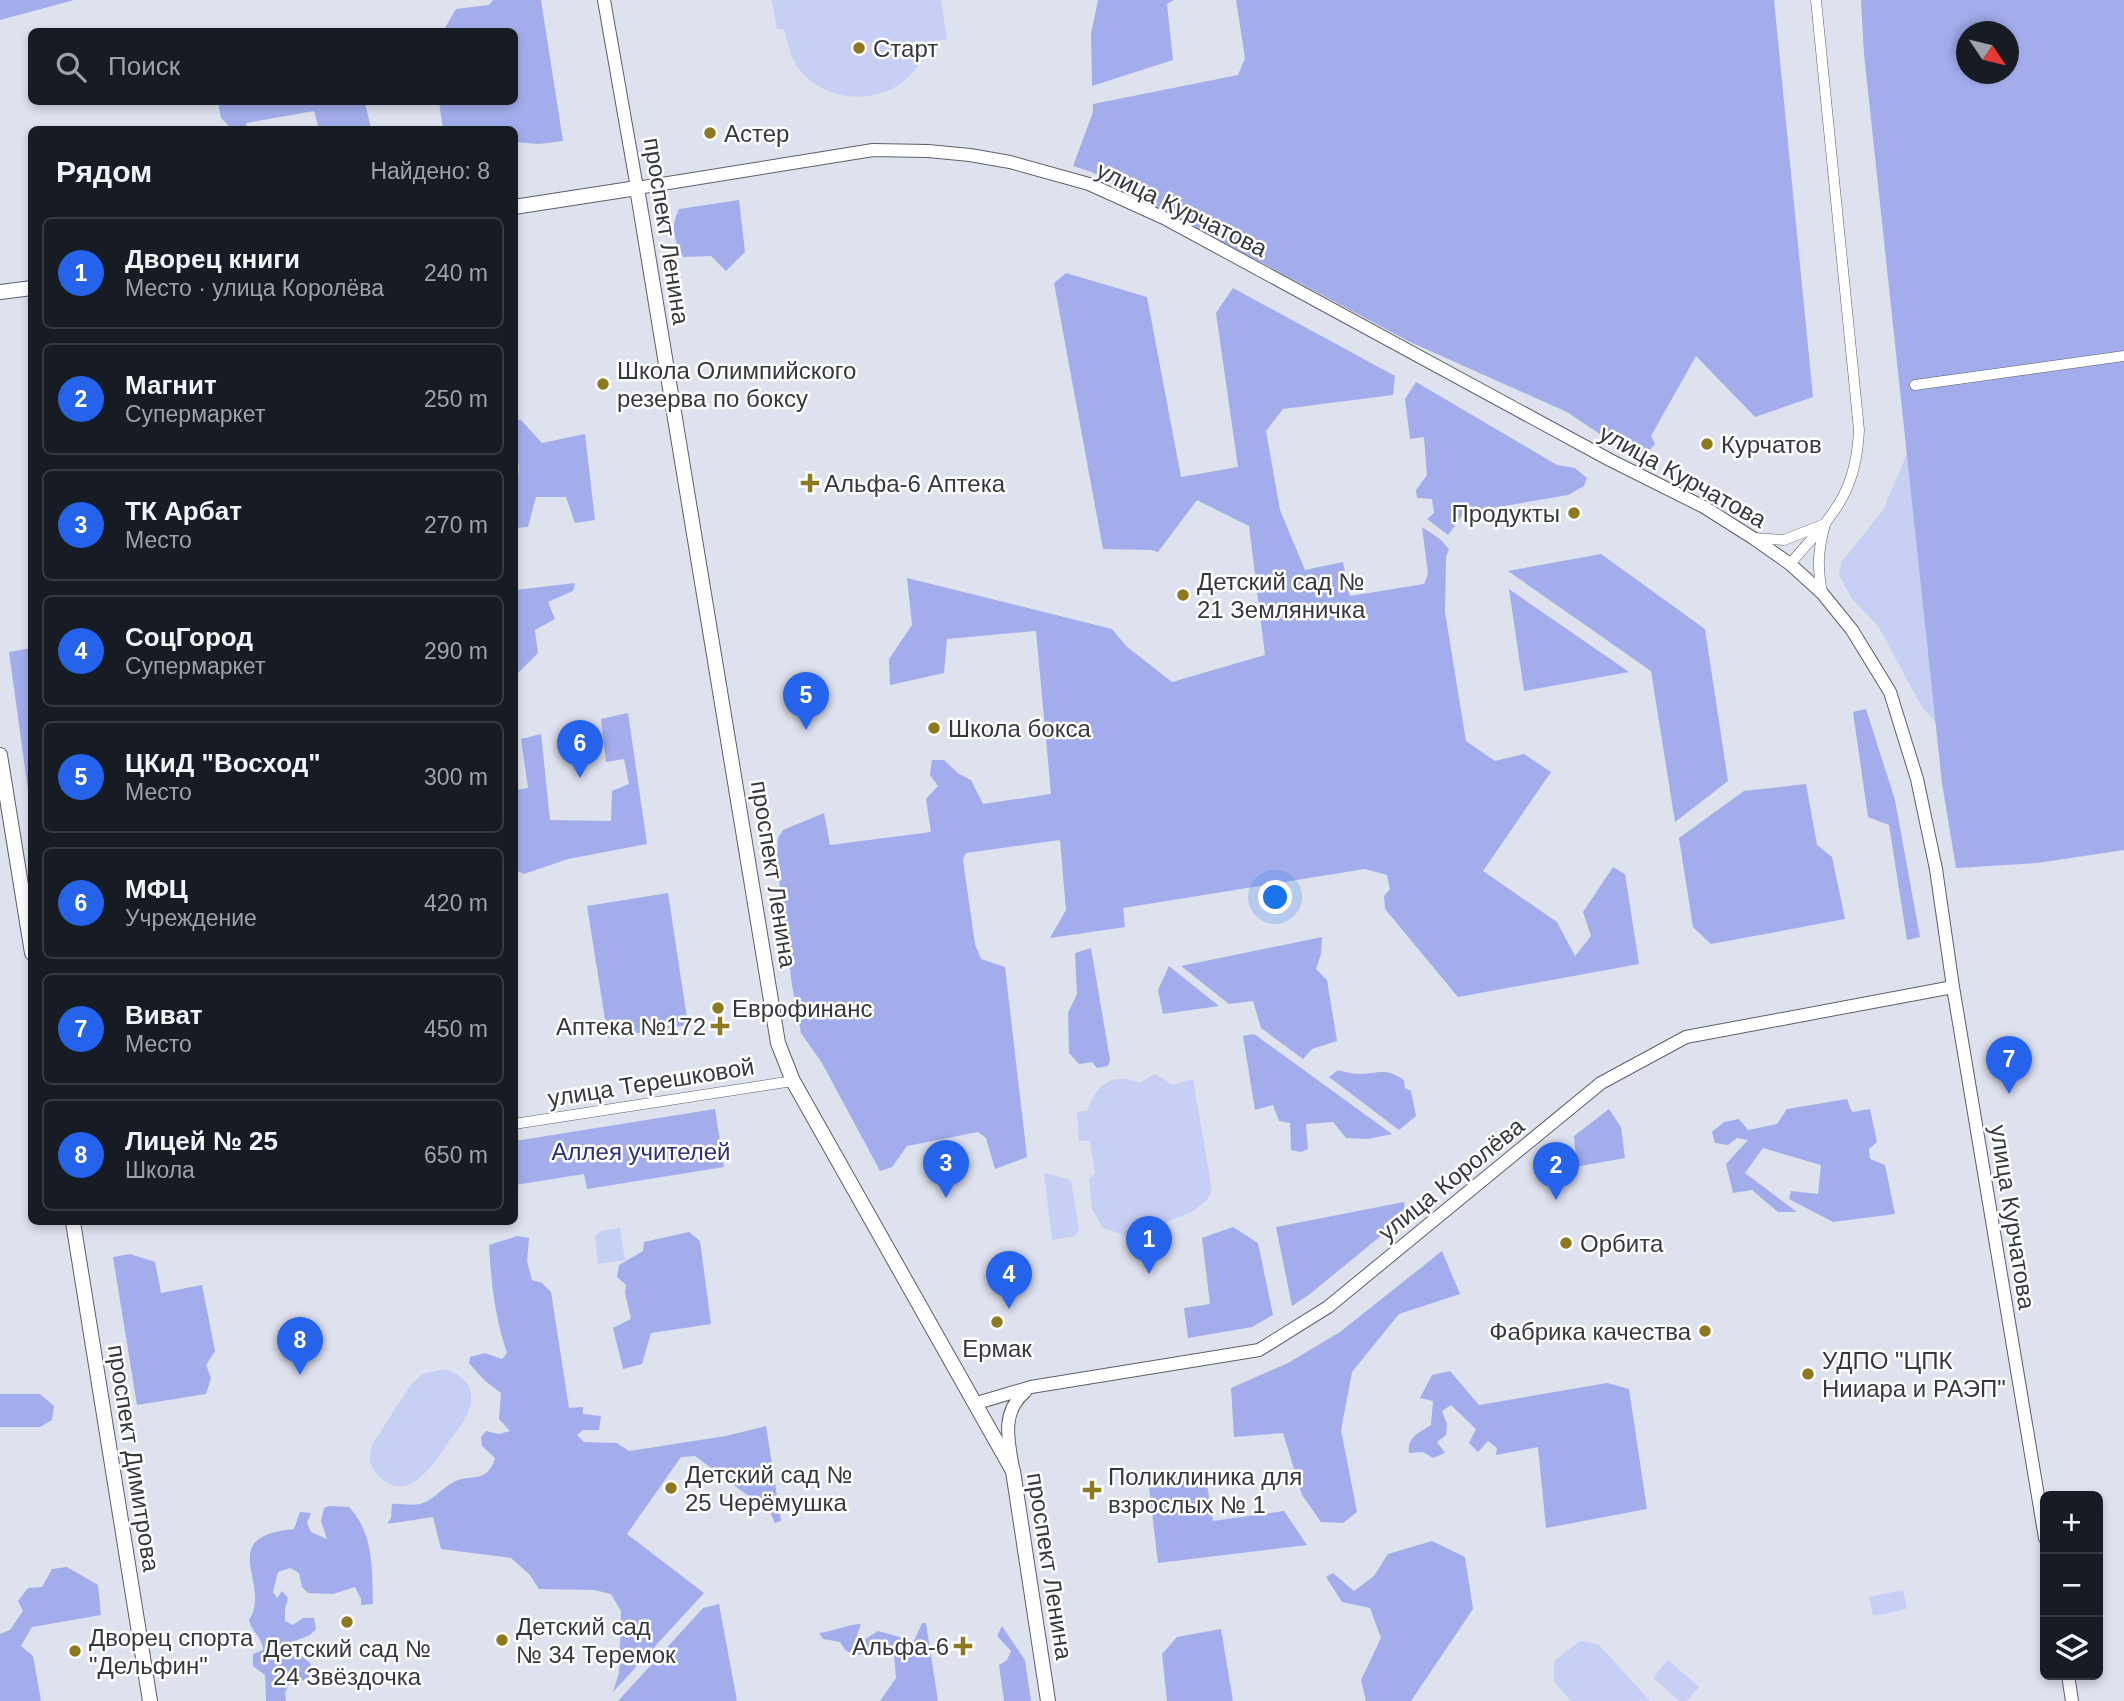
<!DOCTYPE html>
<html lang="ru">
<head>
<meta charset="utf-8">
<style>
  :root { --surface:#171b24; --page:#242831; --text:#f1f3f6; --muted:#9ea1a6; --line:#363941; --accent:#2563eb }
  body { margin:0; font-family:Arial,sans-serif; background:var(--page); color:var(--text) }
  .controls { position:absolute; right:21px; bottom:21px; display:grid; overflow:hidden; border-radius:10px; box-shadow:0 4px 10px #0003 }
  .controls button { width:63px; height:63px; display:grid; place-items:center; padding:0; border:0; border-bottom:2px solid var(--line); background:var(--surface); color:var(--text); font:35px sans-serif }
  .compass { position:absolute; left:1956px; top:21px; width:63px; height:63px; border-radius:50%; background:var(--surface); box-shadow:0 4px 10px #0003; rotate:125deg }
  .you { position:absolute; left:1276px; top:898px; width:24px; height:24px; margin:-18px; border:5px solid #fff; border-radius:50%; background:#1a73e8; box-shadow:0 0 0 10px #1a73e833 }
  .badge { display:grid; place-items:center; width:46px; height:46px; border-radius:50%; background:var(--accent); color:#fff; font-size:23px; font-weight:700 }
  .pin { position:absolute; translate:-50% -58px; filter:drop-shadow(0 2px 4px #0008) }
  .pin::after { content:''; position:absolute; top:37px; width:24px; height:21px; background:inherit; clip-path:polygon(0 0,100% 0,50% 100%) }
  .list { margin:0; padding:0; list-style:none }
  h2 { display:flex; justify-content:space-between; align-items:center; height:91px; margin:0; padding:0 28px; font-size:30px }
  h2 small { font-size:23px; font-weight:400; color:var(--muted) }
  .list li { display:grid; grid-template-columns:46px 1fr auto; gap:21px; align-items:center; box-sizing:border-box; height:112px; margin:0 14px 14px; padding:0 14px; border:2px solid var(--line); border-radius:10px }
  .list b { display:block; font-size:26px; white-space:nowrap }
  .list p { margin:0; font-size:23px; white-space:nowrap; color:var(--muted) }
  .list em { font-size:23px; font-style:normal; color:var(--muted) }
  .icon { flex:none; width:38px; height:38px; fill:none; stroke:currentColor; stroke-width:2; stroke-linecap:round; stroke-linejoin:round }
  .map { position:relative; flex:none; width:2124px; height:1701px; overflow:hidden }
  .search { position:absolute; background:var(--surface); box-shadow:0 4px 10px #0003; left:28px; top:28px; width:490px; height:77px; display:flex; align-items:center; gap:18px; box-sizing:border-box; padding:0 24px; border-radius:10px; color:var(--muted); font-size:26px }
  .panel { position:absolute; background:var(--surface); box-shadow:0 4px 10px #0003; left:28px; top:126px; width:490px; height:1099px; border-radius:10px }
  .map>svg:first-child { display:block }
  .green { fill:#c7cff5 }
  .forest { fill:#a3adeb; fill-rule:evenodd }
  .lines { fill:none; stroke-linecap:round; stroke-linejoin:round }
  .minor-casing { stroke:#5d606b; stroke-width:11 }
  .tertiary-casing { stroke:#5d606b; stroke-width:14 }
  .secondary-casing { stroke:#5d606b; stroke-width:16 }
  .minor { stroke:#fff; stroke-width:10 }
  .tertiary { stroke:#fff; stroke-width:12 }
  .secondary { stroke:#fff; stroke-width:14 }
  .poi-dot { fill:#8d791f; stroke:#fff; stroke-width:2.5 }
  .labels { text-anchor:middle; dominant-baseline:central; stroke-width:5; stroke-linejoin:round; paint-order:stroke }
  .poi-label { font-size:24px; fill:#37383d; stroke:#fff; text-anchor:start }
  .street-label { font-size:24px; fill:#37383d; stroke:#fff }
  .park-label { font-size:24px; fill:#2d3078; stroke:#fff }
</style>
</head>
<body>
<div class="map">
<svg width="2124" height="1701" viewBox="0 0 2124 1701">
  <rect width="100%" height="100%" fill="#dee1ee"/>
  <g class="green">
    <path d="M 772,0 L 941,0 L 947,39 L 934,41 C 925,55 918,69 905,80 C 875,106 824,101 799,69 C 790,57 788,43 784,29 L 777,29 Z"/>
    <path d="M 1907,454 L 1936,723 L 1922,707 L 1878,626 L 1852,599 L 1839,575 L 1841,563 L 1883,510 Z"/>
    <path d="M 1155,1074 L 1173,1085 L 1193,1079 L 1212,1191 L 1206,1201 L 1191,1212 L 1147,1230 L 1124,1235 L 1103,1228 L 1092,1209 L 1089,1180 L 1095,1173 L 1090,1141 L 1079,1141 L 1077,1112 L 1087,1111 C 1096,1085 1112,1071 1139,1083 Z"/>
    <path d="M 1044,1173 L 1071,1180 L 1079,1229 L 1075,1236 L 1052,1240 Z"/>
    <path d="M 620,1228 L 625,1260 L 598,1264 L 595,1236 L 601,1231 Z"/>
    <path d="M 445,1369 C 456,1372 469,1381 471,1393 C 474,1411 459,1428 449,1441 C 433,1465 407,1508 376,1473 C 368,1464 369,1454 373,1443 L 410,1386 L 422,1374 Z"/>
    <path d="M 1903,1590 L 1907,1609 L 1873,1616 L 1869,1597 Z"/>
    <path d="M 1580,1641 L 1598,1644 L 1650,1701 L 1571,1701 L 1554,1682 L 1554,1661 Z"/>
    <path d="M 1668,1660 L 1699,1687 L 1687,1701 L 1680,1701 L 1653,1678 Z"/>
  </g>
  <g class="forest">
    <path d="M 0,0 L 74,0 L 0,20 Z"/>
    <path d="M 493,0 L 541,0 L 563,141 L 539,144 L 515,142 L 514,130 L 443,129 L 439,102 L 514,102 L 514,32 L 443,31 L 456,9 L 489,5 Z"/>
    <path d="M 1098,0 L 1174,0 L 1167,4 L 1173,60 L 1092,86 L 1091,34 Z"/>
    <path d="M 1236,0 L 1774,0 L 1813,397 L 1755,417 L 1696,356 L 1651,436 L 1655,444 L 1640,461 L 1567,412 L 1410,342 L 1092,172 L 1073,166 L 1093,112 L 1093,104 L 1238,75 L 1245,58 Z"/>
    <path d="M 1861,0 L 2124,0 L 2124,850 L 2037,863 L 1956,868 L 1942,783 L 1864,54 ZM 1966,32 L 2008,32 L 2008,74 L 1966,74 Z"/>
    <path d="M 218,102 L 365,102 L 371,129 L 319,129 L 314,111 L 246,123 L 247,129 L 229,129 L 228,125 L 221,118 Z"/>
    <path d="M 739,200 L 745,252 L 726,271 L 711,256 L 683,257 C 674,239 670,227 679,209 Z"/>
    <path d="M 1066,273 L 1147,297 L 1181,477 L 1238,467 L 1216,313 L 1233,288 L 1395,376 L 1393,395 L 1283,409 L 1266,431 L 1280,510 L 1305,570 L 1343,562 L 1350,596 L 1424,584 L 1428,574 L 1422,527 L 1440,539 L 1449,549 L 1446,557 L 1445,612 L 1466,741 L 1495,761 L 1524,754 L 1551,772 L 1483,871 L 1557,922 L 1575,956 L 1591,936 L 1583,912 L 1613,867 L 1625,874 L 1639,964 L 1458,997 L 1385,909 L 1384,896 L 1390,889 L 1387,875 L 1365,869 L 1123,908 L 1125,927 L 1050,938 L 1066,910 L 1060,840 L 966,853 L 963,860 L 975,944 L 981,959 L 1005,967 L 1027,1157 L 995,1169 L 986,1138 L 978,1132 L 907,1146 L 892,1167 L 880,1171 L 822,1063 L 801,1033 L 792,985 L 777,863 L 778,838 L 783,830 L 824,813 L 830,845 L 931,832 L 926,799 L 938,786 L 930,775 L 932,760 L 944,760 L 959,774 L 971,780 L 983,804 L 1051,794 L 1036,631 L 947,639 L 944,673 L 890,685 L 889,659 L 912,625 L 907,578 L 1112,629 L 1126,646 L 1172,682 L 1265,655 L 1249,526 L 1197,500 L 1158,552 L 1151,550 L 1103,549 L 1054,283 Z"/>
    <path d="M 1416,382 L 1557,465 L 1575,468 L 1587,478 L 1584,486 L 1568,495 L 1464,513 L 1448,535 L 1427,519 L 1434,513 L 1432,499 L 1417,498 L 1416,490 L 1427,475 L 1424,437 L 1410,439 L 1405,399 Z"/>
    <path d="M 520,419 L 542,443 L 585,434 L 595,520 L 575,523 L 566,497 L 536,497 L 528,527 L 515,528 L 519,465 L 515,461 L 515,423 Z"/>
    <path d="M 1601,554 L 1705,629 L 1728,781 L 1675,822 L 1651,671 L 1508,571 Z"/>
    <path d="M 575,583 L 573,591 L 548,602 L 555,619 L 535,630 L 538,653 L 518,673 L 515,674 L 515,590 Z"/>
    <path d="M 1509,589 L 1629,672 L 1524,691 Z"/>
    <path d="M 31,648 L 32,648 L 31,812 L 9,652 Z"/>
    <path d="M 1866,709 L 1895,800 L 1920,937 L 1907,940 L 1889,825 L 1868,817 L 1853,712 Z"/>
    <path d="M 628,713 L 647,844 L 568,859 L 524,874 L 515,870 L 515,790 L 528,788 L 521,739 L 541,734 L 550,820 L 611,821 L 612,791 L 629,784 L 624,759 L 606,762 L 601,719 Z"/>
    <path d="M 1806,784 L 1817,845 L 1832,857 L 1845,919 L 1711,944 L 1693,927 L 1679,838 L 1744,791 Z"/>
    <path d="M 668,893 L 688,1025 L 608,1038 L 587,906 Z"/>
    <path d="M 1322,937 L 1321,954 L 1316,969 L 1327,980 L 1337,1041 L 1312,1049 L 1303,1059 L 1261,1028 L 1253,1001 L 1229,1004 L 1181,966 Z"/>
    <path d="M 1091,948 L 1110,1060 L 1108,1066 L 1097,1068 L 1092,1062 L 1079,1064 L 1069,1053 L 1068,1013 L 1077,994 L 1075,953 Z"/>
    <path d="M 1169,966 L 1219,1006 L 1163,1014 L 1158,990 Z"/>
    <path d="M 1254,1034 L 1392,1134 L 1368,1139 L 1346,1138 L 1333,1122 L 1306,1124 L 1308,1149 L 1301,1152 L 1291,1150 L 1290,1123 L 1279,1121 L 1273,1105 L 1255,1110 L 1243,1036 Z"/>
    <path d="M 1338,1070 C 1345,1072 1353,1074 1361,1074 C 1381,1073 1386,1068 1404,1080 L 1405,1088 L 1411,1091 L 1416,1116 L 1399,1130 L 1329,1077 Z"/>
    <path d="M 1847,1099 L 1852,1112 L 1870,1109 L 1877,1142 L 1869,1149 L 1870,1159 L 1885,1165 L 1895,1214 L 1833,1222 L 1789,1199 L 1791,1191 L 1818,1194 L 1821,1165 L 1763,1148 L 1745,1173 L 1797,1212 L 1778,1212 L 1752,1190 L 1733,1193 L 1726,1164 L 1748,1140 L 1737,1138 L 1728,1145 L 1715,1143 L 1712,1132 L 1724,1122 L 1739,1119 L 1748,1130 L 1777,1124 L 1787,1109 Z"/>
    <path d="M 715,1109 L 724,1167 L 587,1189 L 584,1174 L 515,1185 L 515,1141 Z"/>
    <path d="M 1609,1109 L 1621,1127 L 1625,1158 L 1541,1173 L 1539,1162 L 1576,1157 L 1574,1136 Z"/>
    <path d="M 1404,1202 L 1405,1216 L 1310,1294 L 1292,1306 L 1276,1227 Z"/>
    <path d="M 1233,1227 L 1258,1243 L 1273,1315 L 1252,1327 L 1188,1338 L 1184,1308 L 1210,1304 L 1202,1238 Z"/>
    <path d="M 689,1232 L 700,1241 L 711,1324 L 651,1333 L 642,1364 L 623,1369 L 613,1328 L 631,1319 L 625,1293 L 626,1285 L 617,1277 L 619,1265 L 643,1251 L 644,1242 Z"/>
    <path d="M 517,1236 L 529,1238 L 527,1261 L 532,1280 L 542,1283 L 551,1292 L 569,1408 L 583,1407 L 583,1414 L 601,1416 L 599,1430 L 583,1430 L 577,1435 L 584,1442 L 617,1443 L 629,1451 L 726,1436 L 766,1426 L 781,1521 L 775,1523 L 770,1512 L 695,1456 L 681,1457 L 627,1534 L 704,1593 L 613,1692 L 619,1673 L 621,1611 L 611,1594 L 594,1590 L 539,1589 L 530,1575 L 511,1558 L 441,1549 L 433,1517 L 387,1524 L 391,1518 L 392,1504 C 401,1503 411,1506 420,1504 C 432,1501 441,1489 452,1483 C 469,1472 487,1486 495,1458 L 482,1446 L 481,1437 L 486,1431 L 499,1434 L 510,1431 L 499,1419 L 501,1393 L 484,1380 L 469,1363 L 470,1357 L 485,1353 L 502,1359 L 507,1353 C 495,1318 491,1282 489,1245 Z"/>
    <path d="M 1442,1251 L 1460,1294 L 1399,1314 L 1352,1372 L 1341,1430 L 1357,1512 L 1343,1523 L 1321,1522 L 1302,1495 L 1283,1433 L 1234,1437 L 1231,1388 L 1288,1363 L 1340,1332 Z"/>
    <path d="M 130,1254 L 155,1262 L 161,1293 L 202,1285 L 215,1351 L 206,1365 L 211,1378 L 206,1394 L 137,1405 L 113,1257 Z"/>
    <path d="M 1450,1371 L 1479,1405 L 1607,1383 L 1629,1389 L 1647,1509 L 1546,1528 L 1538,1447 L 1496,1455 L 1497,1448 L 1488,1441 L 1478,1452 L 1469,1443 L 1476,1429 L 1451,1405 L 1442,1411 L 1447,1424 L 1446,1435 L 1437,1442 L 1445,1453 L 1433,1458 L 1423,1452 L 1409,1453 C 1407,1437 1419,1433 1431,1425 L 1433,1401 L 1420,1398 L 1432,1375 Z"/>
    <path d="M 0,1394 L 40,1394 L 54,1406 L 52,1420 L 40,1427 L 0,1427 Z"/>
    <path d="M 1205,1473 L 1213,1521 L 1284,1511 L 1307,1545 L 1158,1563 L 1148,1478 Z"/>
    <path d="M 329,1506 L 349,1507 C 374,1533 372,1570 373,1604 L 361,1605 L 361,1599 L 355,1587 L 333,1594 L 308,1593 L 302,1587 L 299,1573 L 290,1568 L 278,1572 L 273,1592 L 277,1598 L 282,1591 L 288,1598 L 285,1609 L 285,1621 L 293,1625 L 303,1618 L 314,1618 L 316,1629 L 310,1635 L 287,1644 L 310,1663 L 316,1675 L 306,1680 L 290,1682 L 285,1693 L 286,1701 L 266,1701 L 265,1675 L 253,1666 L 253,1654 L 263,1650 C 263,1637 251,1632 249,1620 C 273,1583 213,1537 294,1529 L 300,1512 L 311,1513 L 307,1523 L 311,1532 L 327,1539 L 321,1521 L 324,1508 Z"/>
    <path d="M 1432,1541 L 1465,1557 L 1473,1609 L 1411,1701 L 1366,1701 L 1361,1680 L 1381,1638 L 1370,1608 L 1342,1602 L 1326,1577 L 1333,1573 L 1354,1591 L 1374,1576 L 1388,1554 Z"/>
    <path d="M 67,1567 L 98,1585 L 101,1615 L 32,1627 L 21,1646 L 33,1656 L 41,1701 L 0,1701 L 0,1634 L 10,1630 L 23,1611 L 18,1601 L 28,1588 L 42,1587 L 52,1569 Z"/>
    <path d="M 719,1604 L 737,1701 L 618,1701 L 703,1608 Z"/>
    <path d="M 922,1623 L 926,1623 L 938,1701 L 880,1701 L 896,1678 L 894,1652 L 871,1648 L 859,1655 L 846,1651 L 840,1642 L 823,1639 L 819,1633 C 834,1631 846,1625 861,1624 L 857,1635 L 864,1640 L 878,1631 L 914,1641 Z"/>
    <path d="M 1002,1626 L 1025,1660 L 1031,1701 L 1004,1701 L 999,1665 L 1007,1660 L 1011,1651 L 997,1636 Z"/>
    <path d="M 1221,1629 L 1233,1701 L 1167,1701 L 1162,1654 L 1177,1637 Z"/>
  </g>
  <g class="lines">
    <defs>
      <g id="minor">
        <path d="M 1915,385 L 2124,356"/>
        <path d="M 1753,538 L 1784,540 L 1825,524 C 1818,551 1817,565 1822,593"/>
        <path d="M 1790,564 C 1830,517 1856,497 1859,430 L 1816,0"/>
        <path d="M 514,1124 L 793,1081"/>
      </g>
      <g id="tertiary">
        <path d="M 604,0 L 637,188 L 873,150 L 928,151 L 970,155 L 1010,162 L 1089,184 L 1164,218 L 1610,460 L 1704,507 L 1753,538 L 1790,564 L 1822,593 L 1852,630 L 1890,692 L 1917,779 L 1936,869 L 1953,987 L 2045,1538"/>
        <path d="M 977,1403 L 1031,1387 L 1259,1350 L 1328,1307 L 1601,1083 L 1686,1037 L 1953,987"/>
        <path d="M 1013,1468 C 1008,1440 1001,1412 1025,1392"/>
        <path d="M 2068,1675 L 2072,1701"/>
      </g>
      <g id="secondary">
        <path d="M 514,207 L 637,188 L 778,1043 L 793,1081 L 1013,1471 L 1048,1701"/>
        <path d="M 0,292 L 32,288"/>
        <path d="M 0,755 L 32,953"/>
        <path d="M 73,1222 L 150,1701"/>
      </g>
    </defs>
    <use href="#minor" class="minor-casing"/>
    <use href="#tertiary" class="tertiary-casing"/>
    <use href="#secondary" class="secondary-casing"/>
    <use href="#minor" class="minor"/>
    <use href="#tertiary" class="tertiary"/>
    <use href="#secondary" class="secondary"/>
  </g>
  <g class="poi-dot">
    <circle cx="859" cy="48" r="7"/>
    <circle cx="710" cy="133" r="7"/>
    <circle cx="603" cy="384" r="7"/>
    <circle cx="1707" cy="444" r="7"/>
    <path d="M806.5 472.5h7v7h7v7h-7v7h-7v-7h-7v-7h7z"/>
    <circle cx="1574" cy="513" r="7"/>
    <circle cx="1183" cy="595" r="7"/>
    <circle cx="934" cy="728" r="7"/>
    <circle cx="718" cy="1008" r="7"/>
    <path d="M716.5 1015.5h7v7h7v7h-7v7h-7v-7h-7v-7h7z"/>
    <circle cx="1566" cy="1243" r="7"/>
    <circle cx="997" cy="1322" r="7"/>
    <circle cx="1705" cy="1331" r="7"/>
    <circle cx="1808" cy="1374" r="7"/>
    <circle cx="671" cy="1488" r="7"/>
    <path d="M1088.5 1479.5h7v7h7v7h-7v7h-7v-7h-7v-7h7z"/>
    <circle cx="347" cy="1622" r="7"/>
    <circle cx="502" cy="1640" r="7"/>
    <path d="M959.5 1635.5h7v7h7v7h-7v7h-7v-7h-7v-7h7z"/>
    <circle cx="75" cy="1651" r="7"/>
  </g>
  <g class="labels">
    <g class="poi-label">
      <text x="873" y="48">Старт</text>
      <text x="724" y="133">Астер</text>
      <text x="617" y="370">Школа Олимпийского<tspan x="617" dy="28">резерва по боксу</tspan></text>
      <text x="1721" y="444">Курчатов</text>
      <text x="824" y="483">Альфа-6 Аптека</text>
      <text x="1560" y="513" text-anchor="end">Продукты</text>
      <text x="1197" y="581">Детский сад №<tspan x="1197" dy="28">21 Земляничка</tspan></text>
      <text x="948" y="728">Школа бокса</text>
      <text x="732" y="1008">Еврофинанс</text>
      <text x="706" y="1026" text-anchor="end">Аптека №172</text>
      <text x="1580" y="1243">Орбита</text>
      <text x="1691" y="1331" text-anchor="end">Фабрика качества</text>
      <text x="997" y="1348" text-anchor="middle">Ермак</text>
      <text x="1822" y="1360">УДПО "ЦПК<tspan x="1822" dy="28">Нииара и РАЭП"</tspan></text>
      <text x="685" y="1474">Детский сад №<tspan x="685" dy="28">25 Черёмушка</tspan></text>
      <text x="1108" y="1476">Поликлиника для<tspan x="1108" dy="28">взрослых № 1</tspan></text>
      <text x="516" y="1626">Детский сад<tspan x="516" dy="28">№ 34 Теремок</tspan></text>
      <text x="89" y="1637">Дворец спорта<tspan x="89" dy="28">"Дельфин"</tspan></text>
      <text x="949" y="1646" text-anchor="end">Альфа-6</text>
      <text x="347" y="1648" text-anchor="middle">Детский сад №<tspan x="347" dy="28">24 Звёздочка</tspan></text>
    </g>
    <g class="street-label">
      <text transform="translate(1182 209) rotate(26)">улица Курчатова</text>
      <text transform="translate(667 231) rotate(81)">проспект Ленина</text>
      <text transform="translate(1683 476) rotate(29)">улица Курчатова</text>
      <text transform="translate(774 874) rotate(81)">проспект Ленина</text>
      <text transform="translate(651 1082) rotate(-9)">улица Терешковой</text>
      <text transform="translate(1451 1179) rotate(-39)">улица Королёва</text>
      <text transform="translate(2013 1217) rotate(81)">улица Курчатова</text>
      <text transform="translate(134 1458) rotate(81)">проспект Димитрова</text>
      <text transform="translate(1050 1566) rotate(81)">проспект Ленина</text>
    </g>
    <g class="park-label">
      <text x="641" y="1151">Аллея учителей</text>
    </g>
  </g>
</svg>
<div class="controls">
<button>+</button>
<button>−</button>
<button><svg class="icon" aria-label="layers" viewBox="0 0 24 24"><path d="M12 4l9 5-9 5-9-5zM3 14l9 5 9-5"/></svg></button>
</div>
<svg class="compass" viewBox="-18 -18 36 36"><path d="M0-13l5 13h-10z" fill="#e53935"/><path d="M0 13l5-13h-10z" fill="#9ea1a6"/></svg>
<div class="you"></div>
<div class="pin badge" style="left:1149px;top:1274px">1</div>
<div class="pin badge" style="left:1556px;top:1200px">2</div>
<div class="pin badge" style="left:946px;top:1198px">3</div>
<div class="pin badge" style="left:1009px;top:1309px">4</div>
<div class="pin badge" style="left:806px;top:730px">5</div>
<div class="pin badge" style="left:580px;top:778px">6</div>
<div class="pin badge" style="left:2009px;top:1094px">7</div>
<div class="pin badge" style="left:300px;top:1375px">8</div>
<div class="search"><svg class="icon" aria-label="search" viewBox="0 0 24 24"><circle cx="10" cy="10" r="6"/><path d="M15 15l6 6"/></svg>Поиск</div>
<section class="panel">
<h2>Рядом<small>Найдено: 8</small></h2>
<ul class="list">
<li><span class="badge">1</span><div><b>Дворец книги</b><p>Место · улица Королёва</p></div><em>240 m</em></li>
<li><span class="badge">2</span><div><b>Магнит</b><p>Супермаркет</p></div><em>250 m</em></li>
<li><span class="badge">3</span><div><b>ТК Арбат</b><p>Место</p></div><em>270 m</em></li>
<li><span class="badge">4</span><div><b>СоцГород</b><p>Супермаркет</p></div><em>290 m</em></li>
<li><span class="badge">5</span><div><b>ЦКиД &quot;Восход&quot;</b><p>Место</p></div><em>300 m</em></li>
<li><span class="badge">6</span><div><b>МФЦ</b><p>Учреждение</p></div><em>420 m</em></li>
<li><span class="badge">7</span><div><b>Виват</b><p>Место</p></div><em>450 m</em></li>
<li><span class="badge">8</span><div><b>Лицей № 25</b><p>Школа</p></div><em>650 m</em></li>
</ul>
</section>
</div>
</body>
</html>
